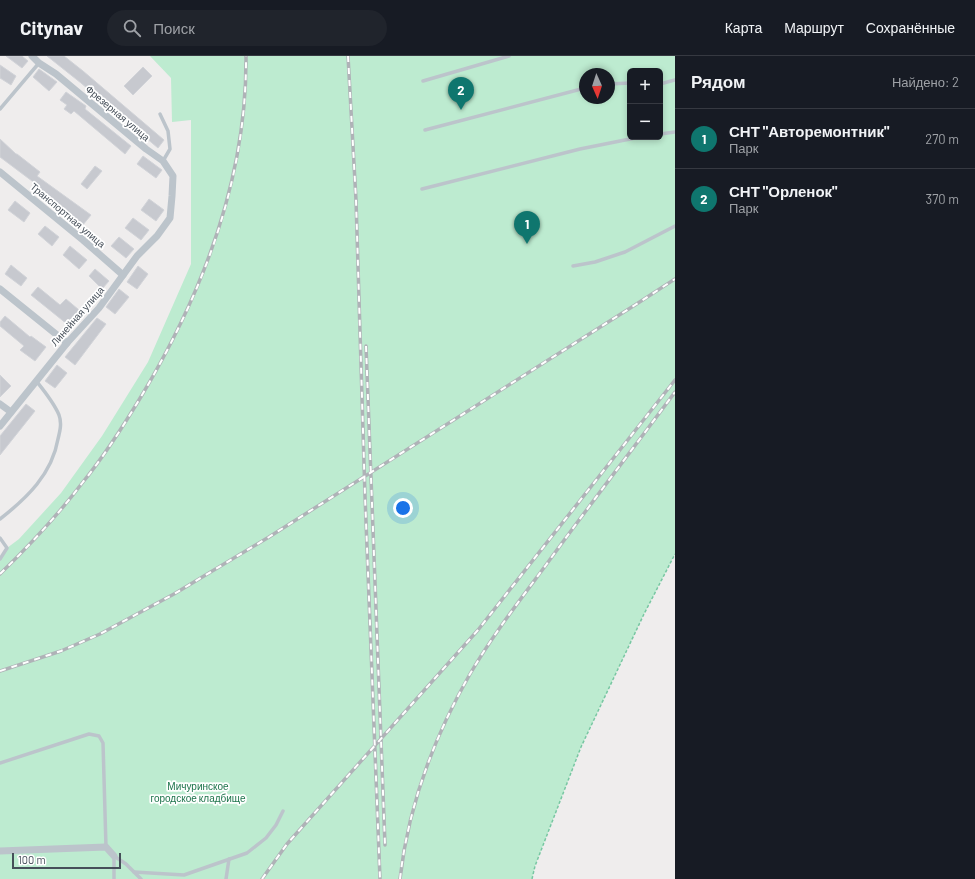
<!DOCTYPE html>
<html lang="ru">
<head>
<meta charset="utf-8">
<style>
  :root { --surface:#171b24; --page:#20242c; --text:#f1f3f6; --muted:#9ea1a6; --line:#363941; --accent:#0f766e }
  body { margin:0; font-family:Barlow,sans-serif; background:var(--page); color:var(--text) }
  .controls { position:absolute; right:12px; top:12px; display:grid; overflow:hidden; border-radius:6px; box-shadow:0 2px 6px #0003 }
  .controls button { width:36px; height:36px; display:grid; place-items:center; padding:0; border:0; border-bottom:1px solid var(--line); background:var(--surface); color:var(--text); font:20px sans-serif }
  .compass { position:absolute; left:579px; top:12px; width:36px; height:36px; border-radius:50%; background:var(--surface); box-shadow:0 2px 6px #0003; rotate:177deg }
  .scale { position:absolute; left:12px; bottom:10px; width:109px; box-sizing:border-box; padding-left:4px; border:2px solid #464f59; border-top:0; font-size:11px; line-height:14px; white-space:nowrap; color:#464f59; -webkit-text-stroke:3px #fff; paint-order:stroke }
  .you { position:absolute; left:403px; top:452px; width:14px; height:14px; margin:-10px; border:3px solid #fff; border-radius:50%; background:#1a73e8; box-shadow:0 0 0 6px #1a73e833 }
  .badge { display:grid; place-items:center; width:26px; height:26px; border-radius:50%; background:var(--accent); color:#fff; font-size:13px; font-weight:700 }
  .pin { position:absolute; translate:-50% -33px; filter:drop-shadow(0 1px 2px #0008) }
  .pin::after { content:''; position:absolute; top:21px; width:14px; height:12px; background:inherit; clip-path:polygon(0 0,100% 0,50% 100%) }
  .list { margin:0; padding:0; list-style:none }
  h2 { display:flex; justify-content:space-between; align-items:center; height:52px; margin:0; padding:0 16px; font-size:17px }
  h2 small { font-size:13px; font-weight:400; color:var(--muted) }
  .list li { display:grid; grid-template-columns:26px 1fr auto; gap:12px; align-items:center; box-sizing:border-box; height:60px; padding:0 16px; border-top:1px solid var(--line) }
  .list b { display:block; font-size:15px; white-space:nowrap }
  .list p { margin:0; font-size:13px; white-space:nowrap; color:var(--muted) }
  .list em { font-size:13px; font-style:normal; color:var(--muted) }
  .icon { flex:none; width:22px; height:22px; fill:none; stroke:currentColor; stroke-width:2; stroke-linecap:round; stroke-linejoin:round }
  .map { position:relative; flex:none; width:675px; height:823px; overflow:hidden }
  header { display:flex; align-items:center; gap:24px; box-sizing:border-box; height:56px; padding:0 20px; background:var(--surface); border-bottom:1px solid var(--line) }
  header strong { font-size:19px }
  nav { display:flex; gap:22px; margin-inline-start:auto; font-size:14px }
  .search { width:280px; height:36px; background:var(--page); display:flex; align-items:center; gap:10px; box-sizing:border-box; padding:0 14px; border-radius:22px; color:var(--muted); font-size:15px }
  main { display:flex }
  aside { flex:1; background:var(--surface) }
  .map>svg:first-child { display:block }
  .green { fill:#bdebd0; fill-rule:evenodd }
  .building { fill:#c7c9cf; stroke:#d1d3d8 }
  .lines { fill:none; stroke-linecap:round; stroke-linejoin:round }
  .path { stroke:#78c6a2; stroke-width:1.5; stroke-dasharray:3 2; stroke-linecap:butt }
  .lane { stroke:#bcc4cb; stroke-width:3.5 }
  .street { stroke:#bcc4cb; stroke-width:7 }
  .rail-casing { stroke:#afb2b7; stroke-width:3.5 }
  .rail { stroke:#fff; stroke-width:2; stroke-dasharray:6; stroke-linecap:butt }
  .labels { text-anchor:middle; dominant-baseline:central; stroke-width:3.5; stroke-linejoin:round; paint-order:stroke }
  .street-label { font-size:10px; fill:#464f59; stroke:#fff }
  .park-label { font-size:10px; fill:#1d744b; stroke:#fff }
</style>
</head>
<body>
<header>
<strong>Citynav</strong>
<div class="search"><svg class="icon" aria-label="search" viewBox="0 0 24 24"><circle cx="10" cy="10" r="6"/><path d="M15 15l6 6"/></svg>Поиск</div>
<nav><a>Карта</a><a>Маршрут</a><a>Сохранённые</a></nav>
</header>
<main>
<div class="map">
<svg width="675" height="823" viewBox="0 0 675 823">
  <rect width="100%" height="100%" fill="#efeded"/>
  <path class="green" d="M 150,0 L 675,0 L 675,498 L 644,558 L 581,691 L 535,810 L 532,823 L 0,823 L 0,503 L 7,492 L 19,483 L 61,437 L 102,380 L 148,306 L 191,208 L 191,64 L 172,66 L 171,22 ZM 630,15 L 660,15 L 660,81 L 630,81 ZM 585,18 L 609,18 L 609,42 L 585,42 Z"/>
  <g class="building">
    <path d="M 6,0 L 22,0 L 28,5 L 22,12 Z"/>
    <path d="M 47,0 L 64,0 L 83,15 L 164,84 L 158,92 L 81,27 Z"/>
    <path d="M 0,9 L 16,20 L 11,29 L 0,22 Z"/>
    <path d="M 143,11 L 152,20 L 133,39 L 124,30 Z"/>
    <path d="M 39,13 L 57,26 L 49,35 L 33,21 Z"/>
    <path d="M 66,36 L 86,50 L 85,53 L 131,90 L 125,98 L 74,55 L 71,58 L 64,53 L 67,49 L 60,44 Z"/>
    <path d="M 0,83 L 16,98 L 17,98 L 40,116 L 37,120 L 91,159 L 82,170 L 71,160 L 72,159 L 44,136 L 43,137 L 34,131 L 36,128 L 0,101 Z"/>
    <path d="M 143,100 L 162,114 L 156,122 L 137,108 Z"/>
    <path d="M 95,110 L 102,115 L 87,133 L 81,128 Z"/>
    <path d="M 149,143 L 164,154 L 156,165 L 141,154 Z"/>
    <path d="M 15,145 L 30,157 L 24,166 L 8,154 Z"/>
    <path d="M 133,162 L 149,174 L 141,184 L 125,172 Z"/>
    <path d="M 45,170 L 59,181 L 52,190 L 38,178 Z"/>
    <path d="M 119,181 L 134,193 L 126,202 L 111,190 Z"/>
    <path d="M 70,190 L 87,204 L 79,213 L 63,199 Z"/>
    <path d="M 11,209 L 27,222 L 21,230 L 5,218 Z"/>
    <path d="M 138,210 L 148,218 L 137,233 L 127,226 Z"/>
    <path d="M 95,213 L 109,225 L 102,233 L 89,220 Z"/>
    <path d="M 38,231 L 60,249 L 66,243 L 79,254 L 67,268 L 31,239 Z"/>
    <path d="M 119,233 L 129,241 L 115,258 L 106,251 Z"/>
    <path d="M 5,260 L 30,281 L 31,280 L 46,291 L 35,305 L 20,294 L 24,290 L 0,270 L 0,266 Z"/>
    <path d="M 97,262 L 106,268 L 75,309 L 65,301 Z"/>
    <path d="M 57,309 L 67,317 L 55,332 L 45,325 Z"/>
    <path d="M 0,319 L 11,330 L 0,341 Z"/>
    <path d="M 26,348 L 35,355 L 0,399 L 0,380 Z"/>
  </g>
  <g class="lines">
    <path class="path" d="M 532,823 L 535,810 L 581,691 L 644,558 L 675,498"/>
    <g class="lane">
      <path d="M 423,25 L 509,0"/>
      <path d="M 609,28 L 630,27"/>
      <path d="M 660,28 L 675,24"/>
      <path d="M 0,53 L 39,7"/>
      <path d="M 160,58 L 168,75 L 170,93 L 163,105"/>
      <path d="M 425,74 L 585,32"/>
      <path d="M 660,78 L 675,76"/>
      <path d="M 422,133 L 580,93 L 640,81"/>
      <path d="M 573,210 L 595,206 L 625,196 L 675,170"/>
      <path d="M 0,463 C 27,442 52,418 58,383 C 60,375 62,367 59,359 C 54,347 45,336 37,326"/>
      <path d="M 0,482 L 7,492 L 0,503"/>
      <path d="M 0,707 L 89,678 L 99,680 L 103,687 L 106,791"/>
      <path d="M 114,800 L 126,808 L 141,823"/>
      <path d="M 114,800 L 114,823"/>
      <path d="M 134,816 L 184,819 L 247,797 L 266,782 L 276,769 L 283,755"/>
      <path d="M 226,823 L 229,803"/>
    </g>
    <g class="street">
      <path d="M 0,116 L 83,184 L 123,219"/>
      <path d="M 0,233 L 67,287"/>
      <path d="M 0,348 L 11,356"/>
      <path d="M 0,370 L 67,287 L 99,252 L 137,200 L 157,180 L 170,162 L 172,140 L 173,120 L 163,105 L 146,93 L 56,18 L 39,7 L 32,0"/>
      <path d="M 0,795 L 106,791 L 114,800"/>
    </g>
    <defs>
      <g id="rail">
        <path d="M 348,0 L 356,144 L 365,440 L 380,823"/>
        <path d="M 366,290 L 385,789"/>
        <path d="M 0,518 C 30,489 58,459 83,426 C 105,399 124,369 142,339 C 204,235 247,122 246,0"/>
        <path d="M 0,615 L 61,595 L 100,578 L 174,538 L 269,481 L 635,249 L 675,223"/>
        <path d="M 262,823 L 287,788 L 478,574 L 675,324"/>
        <path d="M 400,823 C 408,751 434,681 470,618 C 492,580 520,544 546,509 C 588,451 632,394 675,336"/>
      </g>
    </defs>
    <use href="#rail" class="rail-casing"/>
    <use href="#rail" class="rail"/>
  </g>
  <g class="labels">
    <g class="street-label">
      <text transform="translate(118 57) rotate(40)">Фрезерная улица</text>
      <text transform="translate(68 159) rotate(40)">Транспортная улица</text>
      <text transform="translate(77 260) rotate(-49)">Линейная улица</text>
    </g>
    <g class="park-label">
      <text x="198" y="730">Мичуринское<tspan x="198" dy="12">городское кладбище</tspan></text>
    </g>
  </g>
</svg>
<div class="controls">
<button>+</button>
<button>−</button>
</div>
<svg class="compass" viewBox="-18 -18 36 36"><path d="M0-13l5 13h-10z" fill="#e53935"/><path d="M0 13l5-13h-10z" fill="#9ea1a6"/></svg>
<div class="scale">100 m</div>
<div class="you"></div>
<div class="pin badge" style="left:527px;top:188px">1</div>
<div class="pin badge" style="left:461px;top:54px">2</div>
</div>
<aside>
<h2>Рядом<small>Найдено: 2</small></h2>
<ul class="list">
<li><span class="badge">1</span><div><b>СНТ &quot;Авторемонтник&quot;</b><p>Парк</p></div><em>270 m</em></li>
<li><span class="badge">2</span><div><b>СНТ &quot;Орленок&quot;</b><p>Парк</p></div><em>370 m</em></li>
</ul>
</aside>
</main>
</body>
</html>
